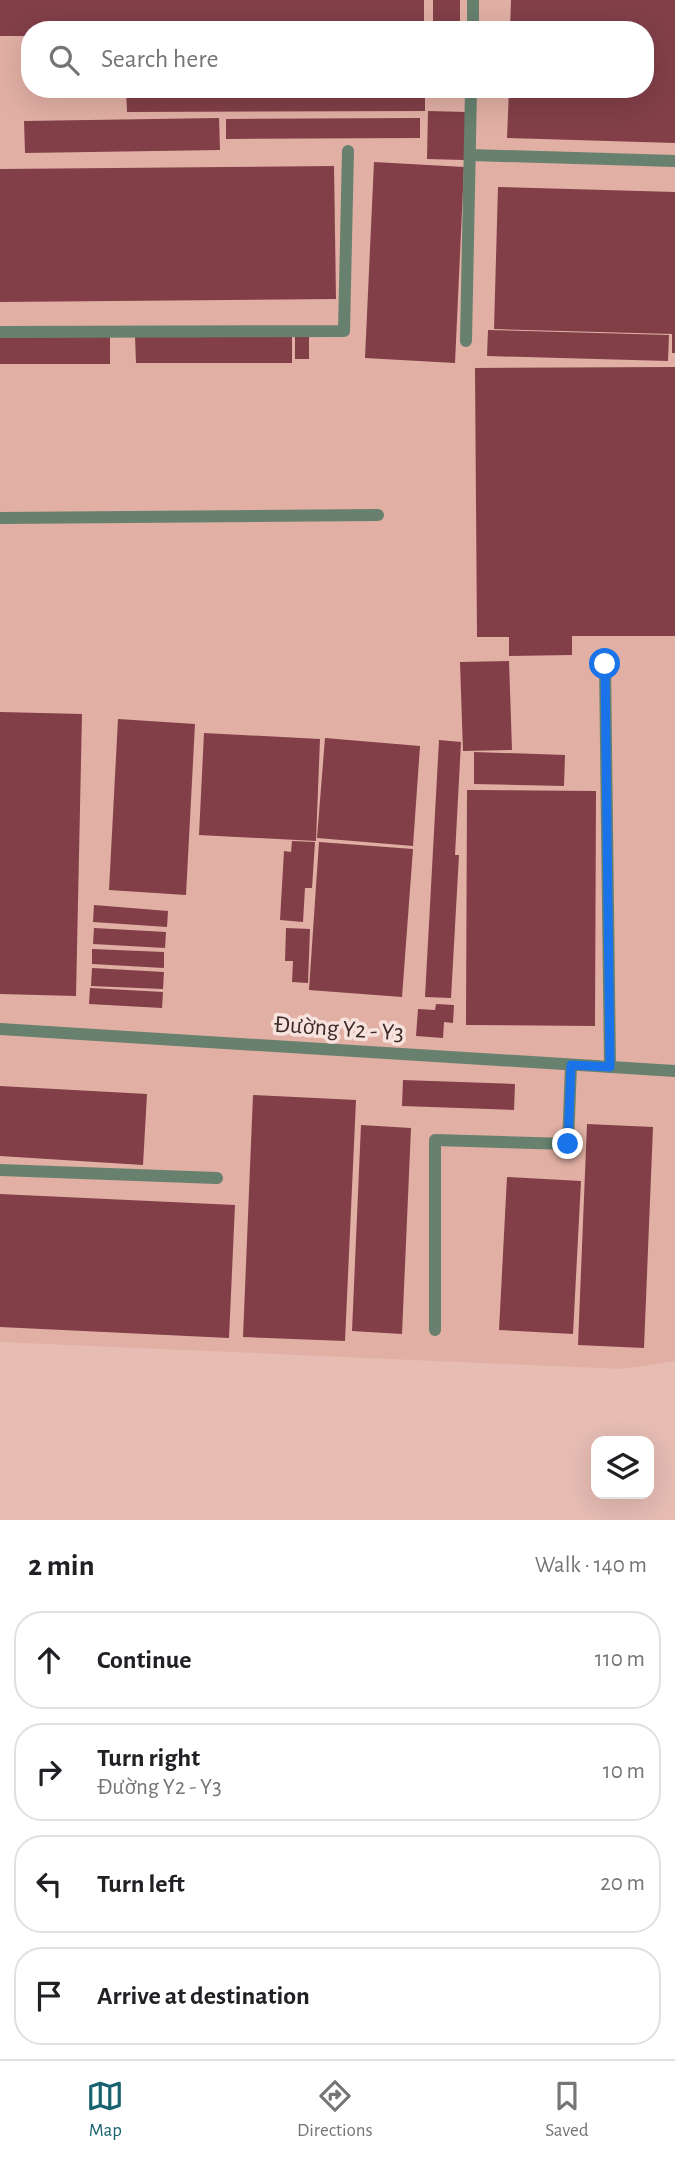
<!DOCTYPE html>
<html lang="en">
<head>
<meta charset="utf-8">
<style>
  :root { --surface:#fff; --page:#f2f2f2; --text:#202124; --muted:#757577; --line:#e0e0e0; --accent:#186270 }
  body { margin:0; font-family:"Alegreya Sans",sans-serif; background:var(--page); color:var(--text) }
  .controls { position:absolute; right:21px; bottom:21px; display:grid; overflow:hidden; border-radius:14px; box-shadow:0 7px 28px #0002 }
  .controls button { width:63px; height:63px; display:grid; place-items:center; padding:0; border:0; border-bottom:2px solid var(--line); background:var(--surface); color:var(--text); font:35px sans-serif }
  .stop { position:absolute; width:21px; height:21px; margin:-16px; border:5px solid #1a73e8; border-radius:50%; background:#fff }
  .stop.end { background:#1a73e8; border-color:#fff; box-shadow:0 2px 7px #0008 }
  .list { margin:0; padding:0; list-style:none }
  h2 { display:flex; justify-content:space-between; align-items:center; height:91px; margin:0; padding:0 28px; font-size:30px }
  h2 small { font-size:23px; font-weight:400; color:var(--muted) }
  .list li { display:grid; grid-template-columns:46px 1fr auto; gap:21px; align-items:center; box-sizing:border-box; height:98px; margin:0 14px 14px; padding:0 14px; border:2px solid var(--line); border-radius:28px }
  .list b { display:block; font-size:26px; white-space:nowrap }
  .list p { margin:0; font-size:23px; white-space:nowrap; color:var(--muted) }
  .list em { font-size:23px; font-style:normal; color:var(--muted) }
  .icon { flex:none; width:38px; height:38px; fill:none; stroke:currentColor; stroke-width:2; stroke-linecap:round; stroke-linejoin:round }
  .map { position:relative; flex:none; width:675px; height:1520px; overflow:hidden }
  .search { position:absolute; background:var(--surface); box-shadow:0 7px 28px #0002; left:21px; right:21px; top:21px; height:77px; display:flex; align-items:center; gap:18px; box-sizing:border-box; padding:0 24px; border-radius:28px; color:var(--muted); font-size:26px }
  .sheet { height:539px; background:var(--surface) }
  nav { display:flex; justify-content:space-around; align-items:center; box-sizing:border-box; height:98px; border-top:2px solid var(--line); background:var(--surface); font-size:19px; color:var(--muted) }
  nav a { display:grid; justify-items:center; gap:4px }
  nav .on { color:var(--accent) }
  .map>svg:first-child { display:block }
  .built { fill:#e1afa4; fill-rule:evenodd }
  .building { fill:#823f48 }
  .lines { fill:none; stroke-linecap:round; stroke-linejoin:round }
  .service { stroke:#67816e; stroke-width:12 }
  .route { stroke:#1a73e8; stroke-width:9 }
  .labels { text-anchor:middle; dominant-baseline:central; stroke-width:7; stroke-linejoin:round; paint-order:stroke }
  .street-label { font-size:24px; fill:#3c2c28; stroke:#f8e2dd }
</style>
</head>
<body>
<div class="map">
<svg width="675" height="1520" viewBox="0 0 675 1520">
  <rect width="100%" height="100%" fill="#e6bcb3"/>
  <path class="built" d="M 0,0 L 675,0 L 675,1361 L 622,1369 L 0,1342 ZM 30,30 L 645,30 L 645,89 L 30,89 Z"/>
  <g class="building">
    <path d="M 0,0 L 424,0 L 424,30 L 30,30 L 30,36 L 0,36 Z"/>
    <rect x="433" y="0" width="27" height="30"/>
    <path d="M 511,0 L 675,0 L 675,143 L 507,138 L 509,89 L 645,89 L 645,30 L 510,30 Z"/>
    <path d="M 126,89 L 425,89 L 425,111 L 127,112 Z"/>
    <path d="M 428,111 L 466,112 L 464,160 L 427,159 Z"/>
    <path d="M 219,118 L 220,150 L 25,153 L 24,121 Z"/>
    <path d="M 420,118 L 420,138 L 226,139 L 226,119 Z"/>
    <path d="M 374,162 L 464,167 L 455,363 L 365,358 Z"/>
    <path d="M 334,166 L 336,299 L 0,302 L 0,169 Z"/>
    <path d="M 498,187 L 675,192 L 675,353 L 672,353 L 672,334 L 494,329 Z"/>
    <path d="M 488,330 L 669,335 L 668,361 L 487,356 Z"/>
    <rect x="0" y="335" width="110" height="29"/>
    <path d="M 135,336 L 292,336 L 292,363 L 136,363 Z"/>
    <rect x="295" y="336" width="14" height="23"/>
    <path d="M 675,367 L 675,636 L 572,636 L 572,655 L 509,656 L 509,637 L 477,637 L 475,368 Z"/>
    <path d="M 509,661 L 512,750 L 463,751 L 460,662 Z"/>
    <path d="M 0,712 L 82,714 L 76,996 L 0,994 Z"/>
    <path d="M 118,719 L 195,724 L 186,895 L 109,890 Z"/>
    <path d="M 204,733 L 320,739 L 316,841 L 199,835 Z"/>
    <path d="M 325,738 L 420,746 L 413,846 L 317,838 Z"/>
    <path d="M 439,740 L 461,742 L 455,855 L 459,855 L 451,998 L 425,997 Z"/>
    <path d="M 474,752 L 565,755 L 564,786 L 474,784 Z"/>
    <path d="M 467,790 L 596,791 L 595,1026 L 466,1025 Z"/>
    <path d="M 292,841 L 315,842 L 312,888 L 305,888 L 303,922 L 280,920 L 284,851 L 291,852 Z"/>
    <path d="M 319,842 L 413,849 L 402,997 L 309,990 Z"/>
    <path d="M 94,905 L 168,911 L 167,927 L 93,922 Z"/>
    <path d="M 94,928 L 166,932 L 165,948 L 93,944 Z"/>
    <path d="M 286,928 L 310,929 L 308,983 L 292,982 L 293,961 L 285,961 Z"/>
    <path d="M 92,949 L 164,952 L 164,968 L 92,964 Z"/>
    <path d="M 92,968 L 164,972 L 163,989 L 91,986 Z"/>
    <path d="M 90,988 L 163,992 L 162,1008 L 89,1004 Z"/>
    <path d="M 436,1004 L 454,1005 L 453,1023 L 444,1022 L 443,1038 L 416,1036 L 418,1009 L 435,1010 Z"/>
    <path d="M 403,1080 L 515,1084 L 514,1110 L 402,1106 Z"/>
    <path d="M 0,1086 L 147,1094 L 143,1165 L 0,1156 Z"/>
    <path d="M 253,1095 L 356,1100 L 345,1341 L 243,1337 Z"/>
    <path d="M 587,1124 L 653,1127 L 644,1348 L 578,1345 Z"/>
    <path d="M 361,1125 L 411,1128 L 402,1334 L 352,1331 Z"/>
    <path d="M 507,1177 L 581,1181 L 573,1334 L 499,1330 Z"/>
    <path d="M 0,1194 L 235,1205 L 229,1338 L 0,1327 Z"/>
  </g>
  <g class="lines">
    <g class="service">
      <path d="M 473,30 L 473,0"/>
      <path d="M 470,155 L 675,161"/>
      <path d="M 0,332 L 344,331 L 348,151"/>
      <path d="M 466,341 L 471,89"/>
      <path d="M 0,518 L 378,515"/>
      <path d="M 605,664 L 610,1067"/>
      <path d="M 0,1029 L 675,1071"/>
      <path d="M 0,1170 L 217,1178"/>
      <path d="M 435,1330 L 435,1140 L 568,1144 L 571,1065"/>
    </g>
  </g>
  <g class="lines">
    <path class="route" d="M 568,1144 L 571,1065 L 610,1067 L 605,664"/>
  </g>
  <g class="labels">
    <g class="street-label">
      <text transform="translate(339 1029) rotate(4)">Đường Y2 - Y3</text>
    </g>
  </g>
</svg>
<div class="controls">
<button><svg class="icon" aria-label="layers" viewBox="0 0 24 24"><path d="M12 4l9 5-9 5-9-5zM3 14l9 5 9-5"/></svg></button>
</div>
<div class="stop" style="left:605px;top:664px"></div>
<div class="stop end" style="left:568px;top:1144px"></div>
<div class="search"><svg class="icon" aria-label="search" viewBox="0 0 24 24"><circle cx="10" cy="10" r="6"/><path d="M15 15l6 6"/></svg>Search here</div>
</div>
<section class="sheet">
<h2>2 min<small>Walk · 140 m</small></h2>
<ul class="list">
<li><svg class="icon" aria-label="ahead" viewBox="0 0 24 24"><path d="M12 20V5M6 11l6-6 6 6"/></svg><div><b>Continue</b></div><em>110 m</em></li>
<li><svg class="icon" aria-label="right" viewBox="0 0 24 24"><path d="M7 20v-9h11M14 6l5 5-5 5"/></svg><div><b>Turn right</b><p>Đường Y2 - Y3</p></div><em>10 m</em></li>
<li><svg class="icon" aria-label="left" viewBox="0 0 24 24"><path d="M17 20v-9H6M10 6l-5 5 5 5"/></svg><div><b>Turn left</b></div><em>20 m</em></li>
<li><svg class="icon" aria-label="arrive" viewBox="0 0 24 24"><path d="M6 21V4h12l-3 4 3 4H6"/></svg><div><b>Arrive at destination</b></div></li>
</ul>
</section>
<nav>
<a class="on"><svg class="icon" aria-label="map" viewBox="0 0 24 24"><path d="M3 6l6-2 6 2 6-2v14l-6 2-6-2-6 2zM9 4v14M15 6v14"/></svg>Map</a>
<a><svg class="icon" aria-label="directions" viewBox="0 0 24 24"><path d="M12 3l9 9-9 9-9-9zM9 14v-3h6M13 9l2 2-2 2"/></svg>Directions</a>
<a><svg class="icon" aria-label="saved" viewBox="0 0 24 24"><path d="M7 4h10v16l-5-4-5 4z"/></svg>Saved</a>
</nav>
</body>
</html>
